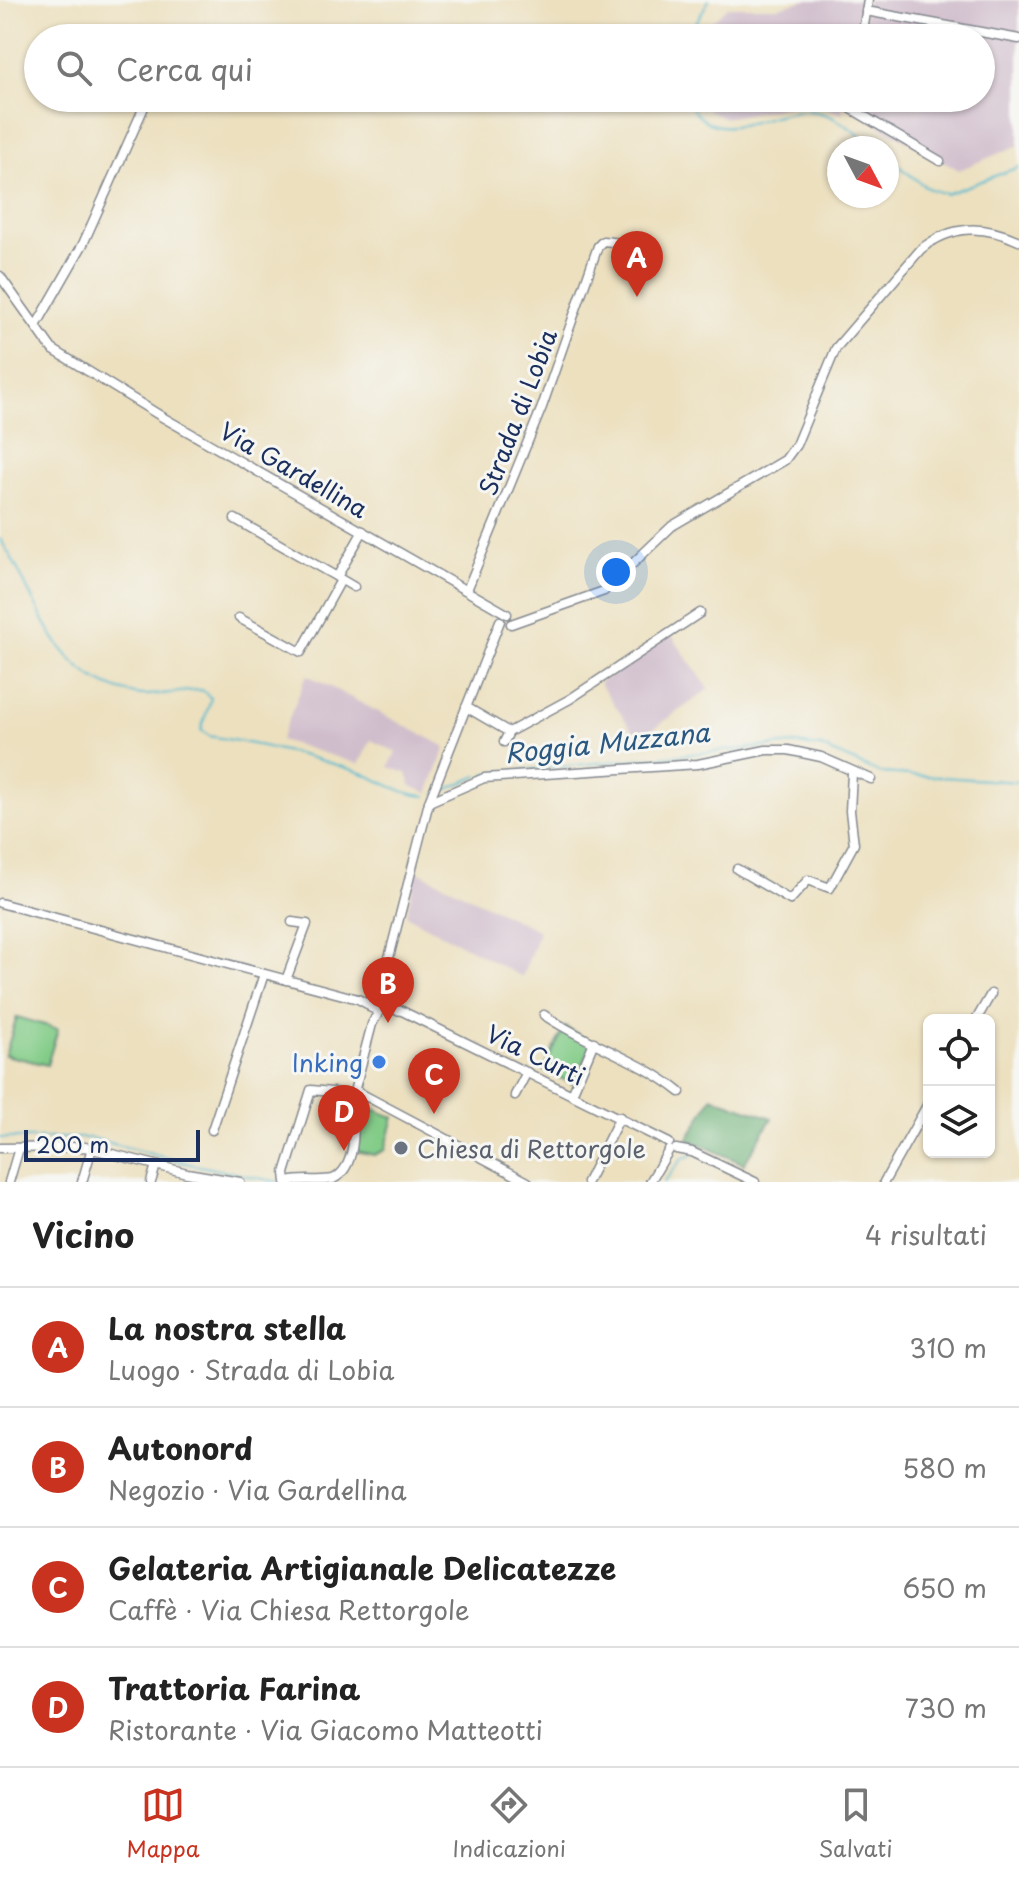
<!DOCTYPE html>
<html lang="it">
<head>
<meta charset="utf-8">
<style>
  :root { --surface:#fff; --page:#f6f6f6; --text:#222; --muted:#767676; --line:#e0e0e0; --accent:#c8321e }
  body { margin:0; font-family:"Playpen Sans",sans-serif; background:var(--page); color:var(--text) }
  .controls { position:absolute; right:24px; bottom:24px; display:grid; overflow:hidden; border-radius:12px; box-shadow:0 2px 6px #0004 }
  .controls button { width:72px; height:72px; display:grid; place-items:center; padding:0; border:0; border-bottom:2px solid var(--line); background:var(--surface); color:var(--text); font:40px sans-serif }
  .compass { position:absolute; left:827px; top:136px; width:72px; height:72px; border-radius:50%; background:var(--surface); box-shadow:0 2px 6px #0004; rotate:131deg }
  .scale { position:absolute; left:24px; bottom:20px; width:176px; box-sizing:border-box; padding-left:8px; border:4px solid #1b2f5e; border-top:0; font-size:22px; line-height:28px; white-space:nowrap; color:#1b2f5e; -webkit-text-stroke:6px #f6f6f2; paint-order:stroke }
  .you { position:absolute; left:616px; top:572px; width:28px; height:28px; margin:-20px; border:6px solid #fff; border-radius:50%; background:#1a73e8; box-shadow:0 0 0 12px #1a73e833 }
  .badge { display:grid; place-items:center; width:52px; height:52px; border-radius:50%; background:var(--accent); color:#fff; font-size:26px; font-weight:700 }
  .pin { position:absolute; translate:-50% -66px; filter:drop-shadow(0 2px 4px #0008) }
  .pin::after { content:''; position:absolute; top:42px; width:28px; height:24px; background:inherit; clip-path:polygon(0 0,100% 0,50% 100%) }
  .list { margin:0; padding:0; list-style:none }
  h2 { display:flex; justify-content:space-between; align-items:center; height:104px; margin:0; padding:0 32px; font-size:34px }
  h2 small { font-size:26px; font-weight:400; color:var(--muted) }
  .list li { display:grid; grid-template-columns:52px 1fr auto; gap:24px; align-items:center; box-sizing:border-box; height:120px; padding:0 32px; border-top:2px solid var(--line) }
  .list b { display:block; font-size:30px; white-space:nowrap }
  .list p { margin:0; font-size:26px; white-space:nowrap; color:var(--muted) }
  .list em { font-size:26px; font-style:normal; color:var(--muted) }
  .icon { flex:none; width:44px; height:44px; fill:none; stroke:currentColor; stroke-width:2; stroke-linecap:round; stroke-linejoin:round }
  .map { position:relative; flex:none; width:1019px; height:1182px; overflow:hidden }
  .search { position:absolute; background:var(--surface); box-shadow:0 2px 6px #0004; left:24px; right:24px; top:24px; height:88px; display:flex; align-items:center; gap:20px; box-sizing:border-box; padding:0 28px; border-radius:44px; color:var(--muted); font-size:30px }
  .sheet { height:584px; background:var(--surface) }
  nav { display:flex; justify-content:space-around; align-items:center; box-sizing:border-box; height:112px; border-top:2px solid var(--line); background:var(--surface); font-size:22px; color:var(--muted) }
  nav a { display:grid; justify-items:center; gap:4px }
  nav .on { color:var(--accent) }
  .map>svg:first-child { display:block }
  .industrial { fill:#d0bdcc }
  .green { fill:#83cc88; stroke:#4f7e73; stroke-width:2 }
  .forest { fill:#6ab074; stroke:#427069; stroke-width:2 }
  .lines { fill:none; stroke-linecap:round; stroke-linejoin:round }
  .stream { stroke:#51b8cf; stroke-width:2 }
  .minor-casing { stroke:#84888e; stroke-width:11 }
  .minor { stroke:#fff; stroke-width:8 }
  .shop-dot { fill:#3f7fe0; stroke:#f6f6f2; stroke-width:3 }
  .worship-dot { fill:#6b7280; stroke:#f6f6f2; stroke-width:3 }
  .labels { text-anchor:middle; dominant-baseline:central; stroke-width:6; stroke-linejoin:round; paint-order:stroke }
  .street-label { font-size:24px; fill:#1b2f5e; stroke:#f6f6f2 }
  .shop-label { font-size:24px; fill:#366cbe; stroke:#f6f6f2; text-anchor:end }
  .worship-label { font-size:24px; fill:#5b616d; stroke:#f6f6f2; text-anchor:start }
  .water-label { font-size:26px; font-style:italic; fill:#2b5880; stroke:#f6f6f2 }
</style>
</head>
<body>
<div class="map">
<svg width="1019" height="1182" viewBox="0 0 1019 1182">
  <rect width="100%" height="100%" fill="#f6f6f2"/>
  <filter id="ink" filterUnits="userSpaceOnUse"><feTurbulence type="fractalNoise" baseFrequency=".0125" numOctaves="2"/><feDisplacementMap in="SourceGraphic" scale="16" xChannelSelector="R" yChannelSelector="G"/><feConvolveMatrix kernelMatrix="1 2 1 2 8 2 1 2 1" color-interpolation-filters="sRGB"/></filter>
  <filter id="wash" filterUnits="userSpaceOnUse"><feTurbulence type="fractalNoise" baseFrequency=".006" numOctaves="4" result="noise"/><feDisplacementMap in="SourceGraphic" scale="32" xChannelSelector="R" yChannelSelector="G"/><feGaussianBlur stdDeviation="1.8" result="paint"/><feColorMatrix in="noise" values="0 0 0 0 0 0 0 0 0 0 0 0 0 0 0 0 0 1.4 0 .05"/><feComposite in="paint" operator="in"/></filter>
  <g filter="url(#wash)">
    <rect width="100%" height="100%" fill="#ece0bf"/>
    <g class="industrial">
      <path d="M 807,0 L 862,0 L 855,38 L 705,38 L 712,21 L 728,7 L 778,7 Z"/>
      <path d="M 867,0 L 1019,0 L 1019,145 L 959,170 L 848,108 L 850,98 L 981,98 L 981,38 L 861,38 Z"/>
      <path d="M 701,98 L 845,98 L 842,114 L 819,105 L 804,103 L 725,118 L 709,111 Z"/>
      <path d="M 671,635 L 709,689 L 639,739 L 599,683 Z"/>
      <path d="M 307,675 L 446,747 L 428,793 L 411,786 L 407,773 L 389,767 L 396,752 L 371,740 L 359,764 L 280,740 Z"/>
      <path d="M 417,871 L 539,931 L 522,977 L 406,915 Z"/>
    </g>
    <g class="green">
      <path d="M 17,1017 L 58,1029 L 47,1065 L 5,1055 Z"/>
      <path d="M 565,1027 L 593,1043 L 573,1084 L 543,1070 Z"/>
      <path d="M 367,1107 L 394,1117 L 385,1150 L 374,1155 L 356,1151 L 362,1113 Z"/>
    </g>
    <path class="forest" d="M 712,1097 L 772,1118 L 744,1164 L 688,1139 Z"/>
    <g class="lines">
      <g class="stream">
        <path d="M 687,38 L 709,0"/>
        <path d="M 686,98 C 716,158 768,103 816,112 C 837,115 859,135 875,148"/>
        <path d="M 887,157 L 927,188 L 946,194 L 1019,167"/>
        <path d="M 0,539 C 42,602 50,677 135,694 C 150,698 183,690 202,690 L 211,698 L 201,730 L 209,736 C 259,744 307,755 356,771 C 380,779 401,795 426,796"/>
        <path d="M 484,774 L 793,744 L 821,747 L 880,773 L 1019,782"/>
        <path d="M 436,794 L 478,776"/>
        <path d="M 0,1138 L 91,1138 L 190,1164 L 278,1182"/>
        <path d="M 664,1182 L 683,1158 L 691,1156"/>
      </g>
    </g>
  </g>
  <g filter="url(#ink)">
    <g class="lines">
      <defs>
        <g id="minor">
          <path d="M 866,11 L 1019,39"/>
          <path d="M 862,38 L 868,0"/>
          <path d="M 852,98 L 850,108 L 940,161"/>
          <path d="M 0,276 L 52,349 L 164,418 L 507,614"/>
          <path d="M 36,326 L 83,244 L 148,98"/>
          <path d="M 235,519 L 337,577"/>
          <path d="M 354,587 L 337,577 L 363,531"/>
          <path d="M 467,590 L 542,407 L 598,246 L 603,241 L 631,244"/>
          <path d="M 239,618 L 301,652 L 341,580"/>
          <path d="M 511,624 L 604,591 L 672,526 L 785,460 L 796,445 L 836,348 L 921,249 C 953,224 984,225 1019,241"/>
          <path d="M 466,707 L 509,732 L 504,742"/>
          <path d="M 509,732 L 570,699 L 700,613"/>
          <path d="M 429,802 L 484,778 L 698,764 L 766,750 L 788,750 L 821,757 L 871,779"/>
          <path d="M 737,869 L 790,900 L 808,880 L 830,888 L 854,844 L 850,811 L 852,773"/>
          <path d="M 0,903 L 358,999 L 369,1005"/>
          <path d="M 286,980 L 307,924 L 292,922"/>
          <path d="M 383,996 L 372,996 L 369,1003 L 371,1008 L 380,1010 L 385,1005 L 384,977 L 429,802 L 500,621"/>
          <path d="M 383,1008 L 402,1011 L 669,1143"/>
          <path d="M 544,1015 C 588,1045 639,1059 680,1092"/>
          <path d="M 976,1020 L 991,994"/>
          <circle cx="357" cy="1097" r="5.5"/>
          <path d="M 354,1092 L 372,1024 L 380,1010"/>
          <path d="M 360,1093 L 528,1182"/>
          <path d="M 572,1094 L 594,1042"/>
          <path d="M 515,1095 L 527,1072"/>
          <path d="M 212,1130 L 264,974"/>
          <path d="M 0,1148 L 85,1147 L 187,1173 L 240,1182"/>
          <path d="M 676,1149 L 692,1152 L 755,1182"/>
          <path d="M 9,1182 L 19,1148"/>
          <path d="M 82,1182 L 92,1148"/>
          <path d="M 151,1182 L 156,1165"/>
          <path d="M 286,1182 L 285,1173 L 311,1090 L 352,1094"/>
          <path d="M 288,1182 C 302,1178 319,1182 333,1179 C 358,1168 354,1123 353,1102"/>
          <path d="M 587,1182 L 620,1117"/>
          <path d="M 650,1182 L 669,1150"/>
          <path d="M 884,1182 L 929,1102"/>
        </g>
      </defs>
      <use href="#minor" class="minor-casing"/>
      <use href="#minor" class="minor"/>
    </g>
  </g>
  <circle class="shop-dot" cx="379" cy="1062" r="8"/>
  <circle class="worship-dot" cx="401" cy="1148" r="8"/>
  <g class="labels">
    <g class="street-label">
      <text transform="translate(517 412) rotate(-69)">Strada di Lobia</text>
      <text transform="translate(294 469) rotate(30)">Via Gardellina</text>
      <text transform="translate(536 1054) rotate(26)">Via Curti</text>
    </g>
    <g class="shop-label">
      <text x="363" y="1062">Inking</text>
    </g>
    <g class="worship-label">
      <text x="417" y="1148">Chiesa di Rettorgole</text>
    </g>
    <g class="water-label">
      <text transform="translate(607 742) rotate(-6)">Roggia Muzzana</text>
    </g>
  </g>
</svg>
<div class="controls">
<button><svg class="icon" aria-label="locate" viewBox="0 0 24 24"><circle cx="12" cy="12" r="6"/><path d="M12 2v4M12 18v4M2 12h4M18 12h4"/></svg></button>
<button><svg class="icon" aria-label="layers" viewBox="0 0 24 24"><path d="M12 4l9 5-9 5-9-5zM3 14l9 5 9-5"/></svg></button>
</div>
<svg class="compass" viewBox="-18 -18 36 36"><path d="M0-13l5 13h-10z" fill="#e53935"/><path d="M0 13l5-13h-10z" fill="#767676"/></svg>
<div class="scale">200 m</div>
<div class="you"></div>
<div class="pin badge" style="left:637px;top:297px">A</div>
<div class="pin badge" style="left:388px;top:1023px">B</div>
<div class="pin badge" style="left:434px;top:1114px">C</div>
<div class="pin badge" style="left:344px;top:1151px">D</div>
<div class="search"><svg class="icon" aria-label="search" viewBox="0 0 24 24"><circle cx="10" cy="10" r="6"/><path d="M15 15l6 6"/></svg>Cerca qui</div>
</div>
<section class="sheet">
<h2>Vicino<small>4 risultati</small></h2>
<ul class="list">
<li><span class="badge">A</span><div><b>La nostra stella</b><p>Luogo · Strada di Lobia</p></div><em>310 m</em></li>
<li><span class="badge">B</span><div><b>Autonord</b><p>Negozio · Via Gardellina</p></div><em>580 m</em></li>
<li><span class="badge">C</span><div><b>Gelateria Artigianale Delicatezze</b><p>Caffè · Via Chiesa Rettorgole</p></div><em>650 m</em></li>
<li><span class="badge">D</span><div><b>Trattoria Farina</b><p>Ristorante · Via Giacomo Matteotti</p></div><em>730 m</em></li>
</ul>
</section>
<nav>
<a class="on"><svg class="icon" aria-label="map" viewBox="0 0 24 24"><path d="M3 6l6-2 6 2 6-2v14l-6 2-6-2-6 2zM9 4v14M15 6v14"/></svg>Mappa</a>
<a><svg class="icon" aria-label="directions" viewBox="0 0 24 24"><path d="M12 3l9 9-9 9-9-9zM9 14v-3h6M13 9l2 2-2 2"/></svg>Indicazioni</a>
<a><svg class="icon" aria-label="saved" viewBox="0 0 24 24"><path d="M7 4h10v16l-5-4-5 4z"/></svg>Salvati</a>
</nav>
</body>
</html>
